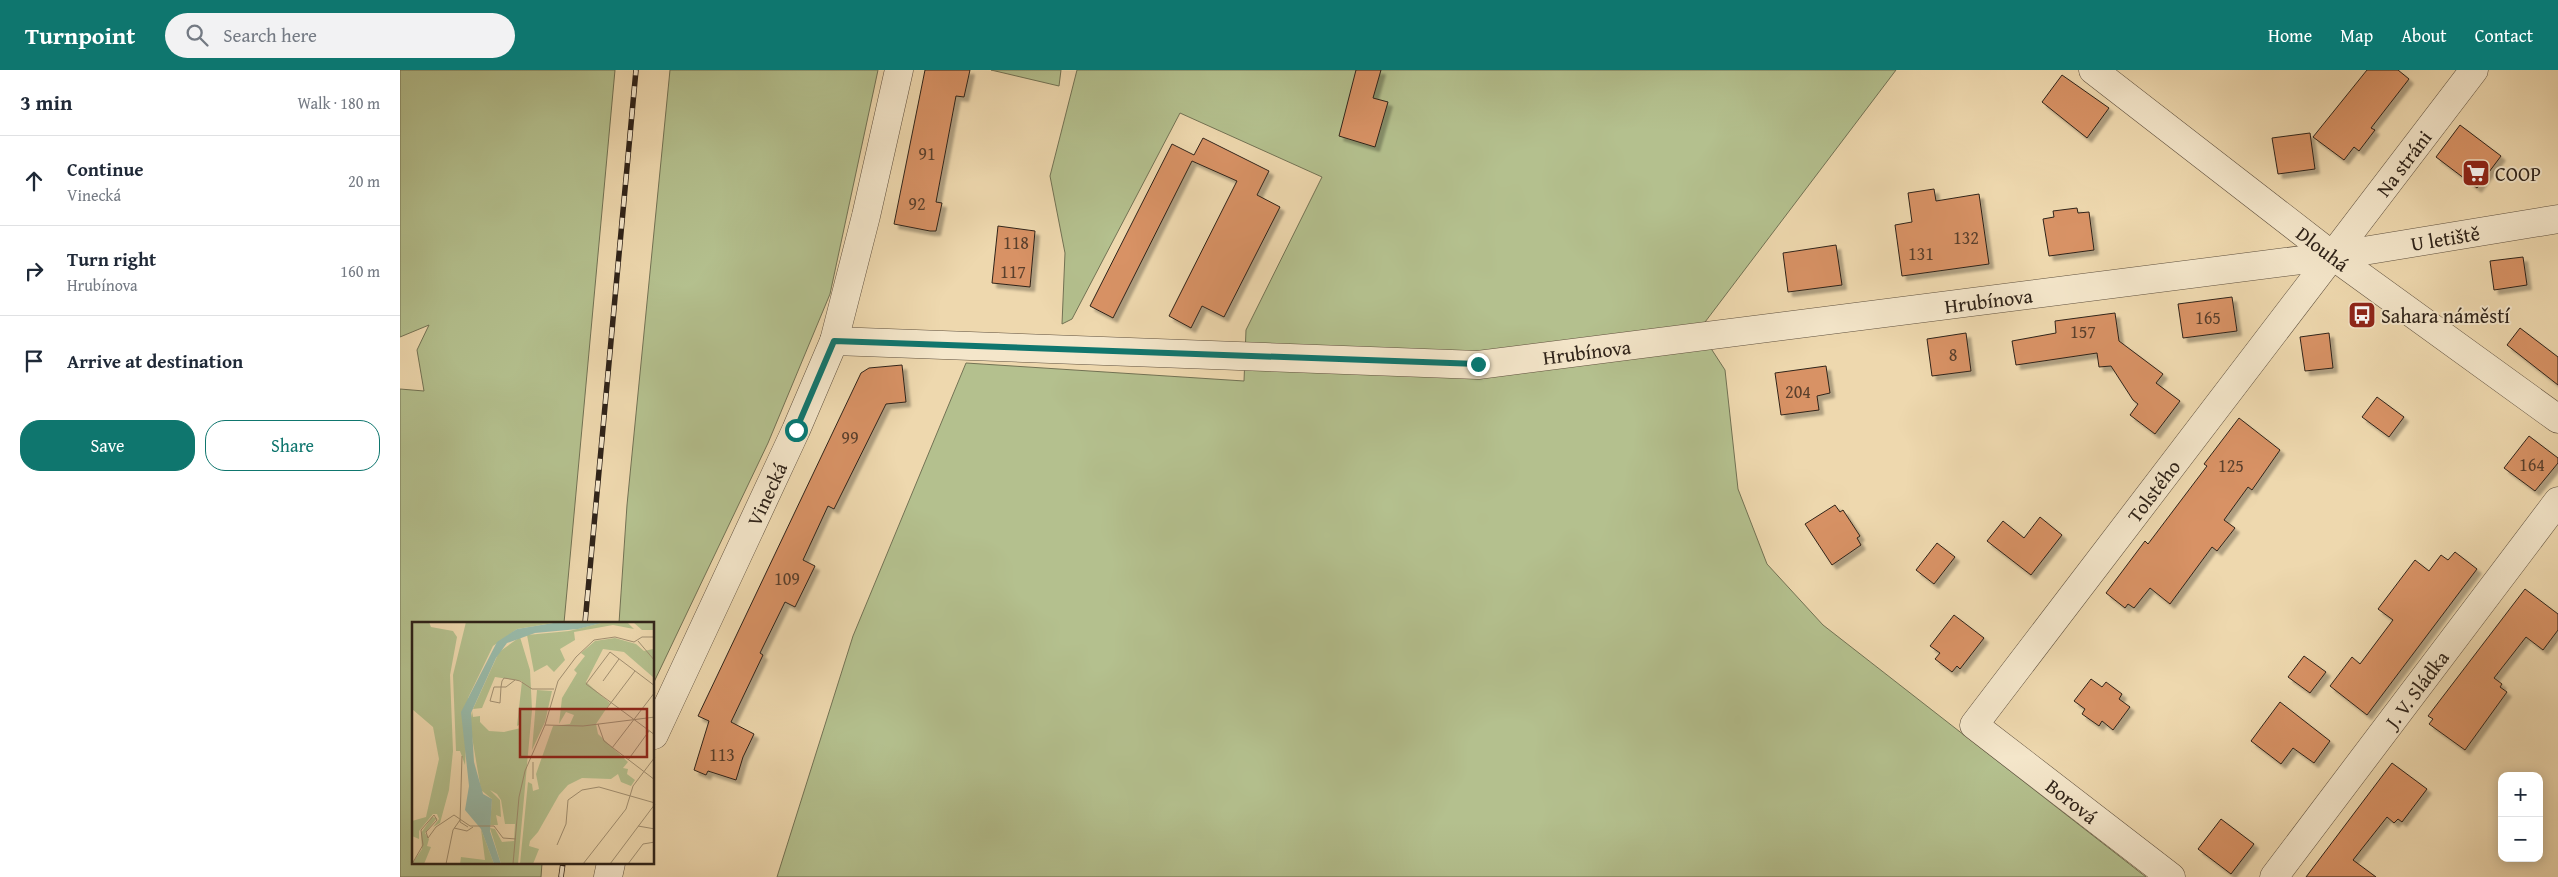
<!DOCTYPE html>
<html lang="en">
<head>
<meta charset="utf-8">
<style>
  :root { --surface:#fff; --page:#f2f2f3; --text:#1f2937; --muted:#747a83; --line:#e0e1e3; --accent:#0f766e }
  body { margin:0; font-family:"Gentium Book Plus",serif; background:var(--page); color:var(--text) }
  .controls { position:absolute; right:15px; bottom:15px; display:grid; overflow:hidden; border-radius:10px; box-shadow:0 2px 12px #0003 }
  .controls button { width:45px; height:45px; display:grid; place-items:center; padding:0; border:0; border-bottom:1px solid var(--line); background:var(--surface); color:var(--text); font:25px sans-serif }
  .stop { position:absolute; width:15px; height:15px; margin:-11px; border:4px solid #0f766e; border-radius:50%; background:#fff }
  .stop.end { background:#0f766e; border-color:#fff; box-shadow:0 1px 5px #0008 }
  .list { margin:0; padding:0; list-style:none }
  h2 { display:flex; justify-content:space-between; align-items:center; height:65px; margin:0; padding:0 20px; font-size:21px }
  h2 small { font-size:16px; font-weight:400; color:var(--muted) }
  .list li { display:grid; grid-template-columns:32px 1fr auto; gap:15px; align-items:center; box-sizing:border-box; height:90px; padding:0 20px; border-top:1px solid var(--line) }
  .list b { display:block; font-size:19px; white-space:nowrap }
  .list p { margin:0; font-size:16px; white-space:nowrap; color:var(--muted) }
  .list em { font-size:16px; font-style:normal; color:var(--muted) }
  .actions { display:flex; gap:10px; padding:15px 20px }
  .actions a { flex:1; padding:11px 0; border:1px solid var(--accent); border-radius:20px; text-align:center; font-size:18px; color:var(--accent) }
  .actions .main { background:var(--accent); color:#fff }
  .icon { flex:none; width:28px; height:28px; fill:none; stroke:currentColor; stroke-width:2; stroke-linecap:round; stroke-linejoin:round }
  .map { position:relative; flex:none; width:2158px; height:807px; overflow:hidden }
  header { display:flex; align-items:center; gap:30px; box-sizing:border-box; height:70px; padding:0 25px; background:var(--accent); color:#fff }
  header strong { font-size:24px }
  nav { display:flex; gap:28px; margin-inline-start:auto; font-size:18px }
  .search { width:350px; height:45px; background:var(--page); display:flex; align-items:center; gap:12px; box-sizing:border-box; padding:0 18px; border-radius:28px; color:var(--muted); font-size:19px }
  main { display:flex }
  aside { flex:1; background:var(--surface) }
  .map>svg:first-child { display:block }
  .green { fill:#b4c08e; stroke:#727254 }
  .building { fill:#d89265; stroke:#2f2319; filter:url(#shadow) }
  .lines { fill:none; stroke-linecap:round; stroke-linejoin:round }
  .minor-casing { stroke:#5f503e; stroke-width:29 }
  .tertiary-casing { stroke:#5f503e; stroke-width:29 }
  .minor { stroke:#f4e6ca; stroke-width:28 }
  .tertiary { stroke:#f4e6ca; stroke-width:28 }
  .rail-casing { stroke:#2f2319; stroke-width:5.5 }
  .rail { stroke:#f4e6ca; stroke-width:4; stroke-dasharray:11; stroke-linecap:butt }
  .route { stroke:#0f766e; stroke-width:6 }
  .labels { text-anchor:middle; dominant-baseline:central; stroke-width:4; stroke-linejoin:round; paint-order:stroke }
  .number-label { font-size:18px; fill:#593f2c }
  .street-label { font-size:20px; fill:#2f2319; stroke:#f4e6ca }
  .poi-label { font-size:20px; fill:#2f2319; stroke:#f4e6ca; text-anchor:start }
  .inset-road { fill:none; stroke:#a29072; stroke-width:1 }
  .view { fill:#8f2418; fill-opacity:0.15; stroke:#8f2418; stroke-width:2.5 }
  .inset-edge { fill:none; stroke:#2f2319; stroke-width:2.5 }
</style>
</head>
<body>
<header>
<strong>Turnpoint</strong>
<div class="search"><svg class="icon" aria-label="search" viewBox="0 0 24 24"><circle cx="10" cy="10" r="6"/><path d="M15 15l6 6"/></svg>Search here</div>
<nav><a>Home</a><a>Map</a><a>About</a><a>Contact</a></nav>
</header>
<main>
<aside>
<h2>3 min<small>Walk · 180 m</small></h2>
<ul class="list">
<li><svg class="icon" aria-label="ahead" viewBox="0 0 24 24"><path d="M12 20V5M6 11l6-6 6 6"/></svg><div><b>Continue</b><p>Vinecká</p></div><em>20 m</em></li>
<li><svg class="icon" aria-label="right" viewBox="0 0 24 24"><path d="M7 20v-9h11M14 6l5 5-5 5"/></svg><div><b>Turn right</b><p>Hrubínova</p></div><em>160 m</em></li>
<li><svg class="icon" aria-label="arrive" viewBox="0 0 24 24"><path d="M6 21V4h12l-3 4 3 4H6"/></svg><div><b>Arrive at destination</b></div></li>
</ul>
<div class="actions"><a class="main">Save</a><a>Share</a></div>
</aside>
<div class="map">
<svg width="2158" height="807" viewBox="0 0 2158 807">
  <defs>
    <filter id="shadow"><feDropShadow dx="4.5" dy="4.5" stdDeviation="1" flood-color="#0004"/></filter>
  </defs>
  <rect width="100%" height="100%" fill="#eed8ae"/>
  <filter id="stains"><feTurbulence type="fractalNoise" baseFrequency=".004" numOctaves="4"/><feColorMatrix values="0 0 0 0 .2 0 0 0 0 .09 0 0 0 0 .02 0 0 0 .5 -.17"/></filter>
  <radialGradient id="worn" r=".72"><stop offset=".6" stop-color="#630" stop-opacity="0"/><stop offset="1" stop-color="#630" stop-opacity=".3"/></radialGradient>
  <g class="green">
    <path d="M 0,0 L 215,0 L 164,553 L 14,553 L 14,793 L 142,793 L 141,807 L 0,807 L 0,319 L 24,321 L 17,280 L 29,255 L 0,267 Z"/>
    <path d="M 270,0 L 478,0 L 430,224 L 368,373 L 254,612 L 254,553 L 219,553 L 227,435 Z"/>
    <path d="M 591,0 L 661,0 L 659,16 Z"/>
    <path d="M 677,0 L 1496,0 L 1299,260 L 1325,300 L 1338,419 L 1367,494 L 1423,555 L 1746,807 L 377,807 L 453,566 L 566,293 L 844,311 L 846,260 L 922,107 L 780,43 L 672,249 L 662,254 L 665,183 L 650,106 Z"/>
  </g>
  <g class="building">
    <path d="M 525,0 L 570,0 L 564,27 L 556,26 L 536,132 L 542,133 L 536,161 L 530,161 L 494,154 Z"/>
    <path d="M 956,0 L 981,0 L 973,28 L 988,32 L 975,77 L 939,66 Z"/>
    <path d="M 1967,0 L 1998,0 L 2009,9 L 1971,58 L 1975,60 L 1959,81 L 1954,77 L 1944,90 L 1913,67 Z"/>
    <path d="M 1662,5 L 1709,38 L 1687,68 L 1642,32 Z"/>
    <path d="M 2060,55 L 2101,86 L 2077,118 L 2036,87 Z"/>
    <path d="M 1910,63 L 1915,99 L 1878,104 L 1872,68 Z"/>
    <path d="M 803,68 L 869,101 L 857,125 L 880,137 L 824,247 L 802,236 L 791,258 L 769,246 L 837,111 L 792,91 L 713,248 L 690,236 L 772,74 L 794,85 Z"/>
    <path d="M 1534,119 L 1536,131 L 1579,124 L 1589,194 L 1502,206 L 1495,155 L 1512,152 L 1508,123 Z"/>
    <path d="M 1677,138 L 1678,143 L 1689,142 L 1694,180 L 1649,186 L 1643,149 L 1654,147 L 1653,141 Z"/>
    <path d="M 598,156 L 635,161 L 630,217 L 592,213 Z"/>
    <path d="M 1436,175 L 1442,215 L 1388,222 L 1383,183 Z"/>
    <path d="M 2123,187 L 2127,215 L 2094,220 L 2090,191 Z"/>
    <path d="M 1832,227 L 1837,261 L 1783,268 L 1778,234 Z"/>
    <path d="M 1715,243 L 1719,271 L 1763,304 L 1756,313 L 1780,331 L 1755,364 L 1730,345 L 1738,334 L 1733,330 L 1711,296 L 1699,297 L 1697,283 L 1616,295 L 1612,271 L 1656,263 L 1655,251 Z"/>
    <path d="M 2120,258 L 2158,287 L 2158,315 L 2107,275 Z"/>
    <path d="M 1566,263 L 1571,301 L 1532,306 L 1527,269 Z"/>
    <path d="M 1929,263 L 1933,298 L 1905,301 L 1900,267 Z"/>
    <path d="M 502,295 L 506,332 L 486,334 L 434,439 L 428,436 L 403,490 L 415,496 L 395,537 L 385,532 L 360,583 L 363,585 L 331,652 L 354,664 L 343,687 L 336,710 L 308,701 L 306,705 L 294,700 L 309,651 L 298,646 L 461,303 L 469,298 Z"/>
    <path d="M 1426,296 L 1430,323 L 1417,326 L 1419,340 L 1381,345 L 1375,303 Z"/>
    <path d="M 1977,327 L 2004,347 L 1989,367 L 1962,347 Z"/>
    <path d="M 1839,348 L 1880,380 L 1852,420 L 1848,417 L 1824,450 L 1835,458 L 1817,481 L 1812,477 L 1770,534 L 1750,518 L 1734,538 L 1728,534 L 1725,538 L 1706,523 L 1745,471 L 1748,474 L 1807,396 L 1804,394 Z"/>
    <path d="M 2129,366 L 2158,388 L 2158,393 L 2135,421 L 2104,398 Z"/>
    <path d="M 1435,435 L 1440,442 L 1443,440 L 1460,466 L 1457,468 L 1461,475 L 1432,495 L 1405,454 Z"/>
    <path d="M 1640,447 L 1662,465 L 1631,505 L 1587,471 L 1603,451 L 1624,468 Z"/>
    <path d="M 1537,473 L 1555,487 L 1534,514 L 1516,500 Z"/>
    <path d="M 2055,482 L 2077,499 L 1967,645 L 1930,616 L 1952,587 L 1960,594 L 1993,550 L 1978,539 L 2015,490 L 2029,501 L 2041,485 L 2048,490 Z"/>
    <path d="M 2125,519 L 2158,544 L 2158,560 L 2143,580 L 2126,567 L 2094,608 L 2102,614 L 2100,617 L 2107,622 L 2065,680 L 2029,654 L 2033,649 L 2028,646 Z"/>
    <path d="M 1554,545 L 1584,568 L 1560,599 L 1557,596 L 1552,602 L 1535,589 L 1540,583 L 1530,576 Z"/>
    <path d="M 1904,586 L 1926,602 L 1910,623 L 1888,607 Z"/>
    <path d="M 1691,609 L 1702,617 L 1706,612 L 1722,624 L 1719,629 L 1730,637 L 1713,660 L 1702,651 L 1699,656 L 1682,644 L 1685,639 L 1674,631 Z"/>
    <path d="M 1880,632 L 1930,671 L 1914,693 L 1893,678 L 1881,694 L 1851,671 Z"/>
    <path d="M 1992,693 L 2027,719 L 2002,752 L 1998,749 L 1994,753 L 1987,747 L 1953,790 L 1976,807 L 1906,807 Z"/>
    <path d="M 1821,749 L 1854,774 L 1831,804 L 1798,779 Z"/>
  </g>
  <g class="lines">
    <defs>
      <g id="minor">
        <path id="s1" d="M 1693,0 L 1933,186 L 2158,349"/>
        <path id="s2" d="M 434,271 L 1078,295 L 1933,186 L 2158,149"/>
        <path id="s3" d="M 1771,807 L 1574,655 L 2074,0"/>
        <path id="s4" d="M 1874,807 L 2158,431"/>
      </g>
      <g id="tertiary">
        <path id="s5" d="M 254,665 L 396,360 L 434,271 L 466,146 L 499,0"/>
        <path d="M 208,807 L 211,793"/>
      </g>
    </defs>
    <use href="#minor" class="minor-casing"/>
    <use href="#tertiary" class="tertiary-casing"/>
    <use href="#minor" class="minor"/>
    <use href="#tertiary" class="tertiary"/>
    <defs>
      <g id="rail">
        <path d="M 185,553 L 236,0"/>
        <path d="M 161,807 L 163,793"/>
      </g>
    </defs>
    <use href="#rail" class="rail-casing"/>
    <use href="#rail" class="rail"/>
  </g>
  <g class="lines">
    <path class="route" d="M 396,360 L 434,271 L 1078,294"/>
  </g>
  <defs>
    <symbol id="supermarket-square" viewBox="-11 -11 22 22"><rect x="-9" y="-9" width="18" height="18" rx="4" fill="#8f2418" stroke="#f4e6ca"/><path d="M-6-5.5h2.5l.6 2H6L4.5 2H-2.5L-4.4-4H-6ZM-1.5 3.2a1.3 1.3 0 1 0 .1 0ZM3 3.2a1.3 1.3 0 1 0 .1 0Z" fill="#fff"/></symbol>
    <symbol id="bus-square" viewBox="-11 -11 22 22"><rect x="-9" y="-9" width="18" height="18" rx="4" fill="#8f2418" stroke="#f4e6ca"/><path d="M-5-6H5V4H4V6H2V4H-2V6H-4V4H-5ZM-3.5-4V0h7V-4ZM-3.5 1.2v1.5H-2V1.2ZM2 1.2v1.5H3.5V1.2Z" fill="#fff"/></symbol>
  </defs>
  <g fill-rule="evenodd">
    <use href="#supermarket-square" x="2060" y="87" width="32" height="32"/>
    <use href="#bus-square" x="1946" y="229" width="32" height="32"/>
  </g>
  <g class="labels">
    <g class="number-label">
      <text x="527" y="83">91</text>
      <text x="517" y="133">92</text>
      <text x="1566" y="167">132</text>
      <text x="616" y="172">118</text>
      <text x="1521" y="183">131</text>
      <text x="613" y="201">117</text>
      <text x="1808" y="247">165</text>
      <text x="1683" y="261">157</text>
      <text x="1553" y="284">8</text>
      <text x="1398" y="321">204</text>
      <text x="450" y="367">99</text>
      <text x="2132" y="394">164</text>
      <text x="1831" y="395">125</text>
      <text x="387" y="508">109</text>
      <text x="322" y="684">113</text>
    </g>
    <g class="street-label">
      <text stroke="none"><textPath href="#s3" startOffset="956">Na stráni</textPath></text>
      <text stroke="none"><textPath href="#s2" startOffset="1620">U letiště</textPath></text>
      <text stroke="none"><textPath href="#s1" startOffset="291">Dlouhá</textPath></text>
      <text stroke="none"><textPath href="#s2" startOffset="1159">Hrubínova</textPath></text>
      <text stroke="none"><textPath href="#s2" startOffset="754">Hrubínova</textPath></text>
      <text stroke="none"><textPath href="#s3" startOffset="544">Tolstého</textPath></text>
      <text stroke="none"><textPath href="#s5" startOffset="266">Vinecká</textPath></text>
      <text stroke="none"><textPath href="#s4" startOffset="236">J. V. Sládka</textPath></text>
      <text transform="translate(1672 731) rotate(38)">Borová</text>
    </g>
    <g class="poi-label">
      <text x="2095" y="103">COOP</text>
      <text x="1981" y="245">Sahara náměstí</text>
    </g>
  </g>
  <g transform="translate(12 552)">
    <rect width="242" height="242" fill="#eed8ae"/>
    <path d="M 0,0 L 17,0 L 19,5 L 41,9 L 45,15 L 38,53 L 41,129 L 37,168 L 28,201 L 21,205 L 27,197 L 25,192 L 21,192 L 7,209 L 7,217 L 0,214 L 0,199 L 14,195 L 27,137 L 21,105 L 0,87 ZM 54,0 L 147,0 L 105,7 L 81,24 L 56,76 L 53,143 L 48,129 L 44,129 L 41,53 ZM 193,0 L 215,0 L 222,7 L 201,3 L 162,10 L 163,18 L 148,27 L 153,38 L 142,50 L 135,43 L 122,50 L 115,13 L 157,9 ZM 221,0 L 242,0 L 242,8 L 230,8 ZM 108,15 L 118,48 L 120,88 L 106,242 L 89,242 L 78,206 L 83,207 L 90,220 L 102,219 L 103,202 L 93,202 L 89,178 L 85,172 L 78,168 L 88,178 L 89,195 L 84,193 L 86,203 L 78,203 L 80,177 L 69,168 L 58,103 L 60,89 L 61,95 L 68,94 L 68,100 L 77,109 L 92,110 L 109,106 L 109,102 L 105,104 L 110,59 L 83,55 L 70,86 L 61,87 L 87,30 ZM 203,16 L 224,22 L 232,29 L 241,27 L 242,21 L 242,56 L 212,30 L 191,27 L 174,60 L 198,81 L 184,102 L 186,112 L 216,140 L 211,146 L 216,147 L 215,152 L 223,158 L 219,164 L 209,160 L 206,152 L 199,157 L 170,156 L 156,163 L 147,173 L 126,210 L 118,219 L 117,224 L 127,227 L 121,242 L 108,242 L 116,160 L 120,162 L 121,169 L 127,167 L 124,152 L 141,104 L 158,102 L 162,93 L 154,90 L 147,102 L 150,76 L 165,51 L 162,48 L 173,34 L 169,31 L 183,19 ZM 125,68 L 140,69 L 133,100 L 120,128 ZM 20,195 L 25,196 L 13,211 L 17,217 L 15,224 L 19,225 L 12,242 L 0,242 L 10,227 L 9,211 ZM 69,207 L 82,242 L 48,242 L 49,235 L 73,238 Z" fill="#b4c08e"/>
    <path d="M 147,0 L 193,0 L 166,7 L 123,11 L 95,21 L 84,36 L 59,91 L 62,140 L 71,172 L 80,177 L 78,209 L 89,242 L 82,242 L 69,207 L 53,188 L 57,164 L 49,90 L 85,20 L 105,7 Z" fill="#99baa9"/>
    <path class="inset-road" d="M 226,19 L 243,39M 103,58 L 94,65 L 82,65 L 78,79 L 88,81 L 89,65 L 90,59 L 92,56 L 104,58 L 108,59 L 120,67 L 142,67M 191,59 L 207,37M 243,64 L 198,30 L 174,62 L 243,113M 195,86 L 223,49M 186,102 L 192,119 L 243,158M 133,103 L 171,104 L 243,95M 200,126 L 243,70M 50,134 L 48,200 L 56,205M 216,138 L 237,109M 121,157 L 121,140M 226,204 L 243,207M 42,206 L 55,209 L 61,205M 145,223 L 154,202 L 156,178 L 170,168 L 187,165 L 243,181M 0,242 L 11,223 L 9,208 L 22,193 L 25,198 L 14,210 L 16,216 L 24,205 L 42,193 L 58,204 L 82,204 L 91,216 L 104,217M 34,242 L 41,208 L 48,198M 101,242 L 107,175 L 113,149 L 133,103 L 146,59 L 164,35 L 182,18 L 203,15 L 222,20 L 230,15 L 243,15M 171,242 L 214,187 L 221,164 L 243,135M 198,242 L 243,182M 216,242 L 231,222 L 243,220"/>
    <path class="view" d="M 108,87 L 235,87 L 235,135 L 108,135 Z"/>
    <rect width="242" height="242" class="inset-edge"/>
  </g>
  <rect width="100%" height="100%" filter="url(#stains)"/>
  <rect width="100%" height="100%" fill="url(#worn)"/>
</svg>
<div class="controls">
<button>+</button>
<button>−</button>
</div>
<div class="stop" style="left:396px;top:360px"></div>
<div class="stop end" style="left:1078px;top:294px"></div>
</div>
</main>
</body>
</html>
